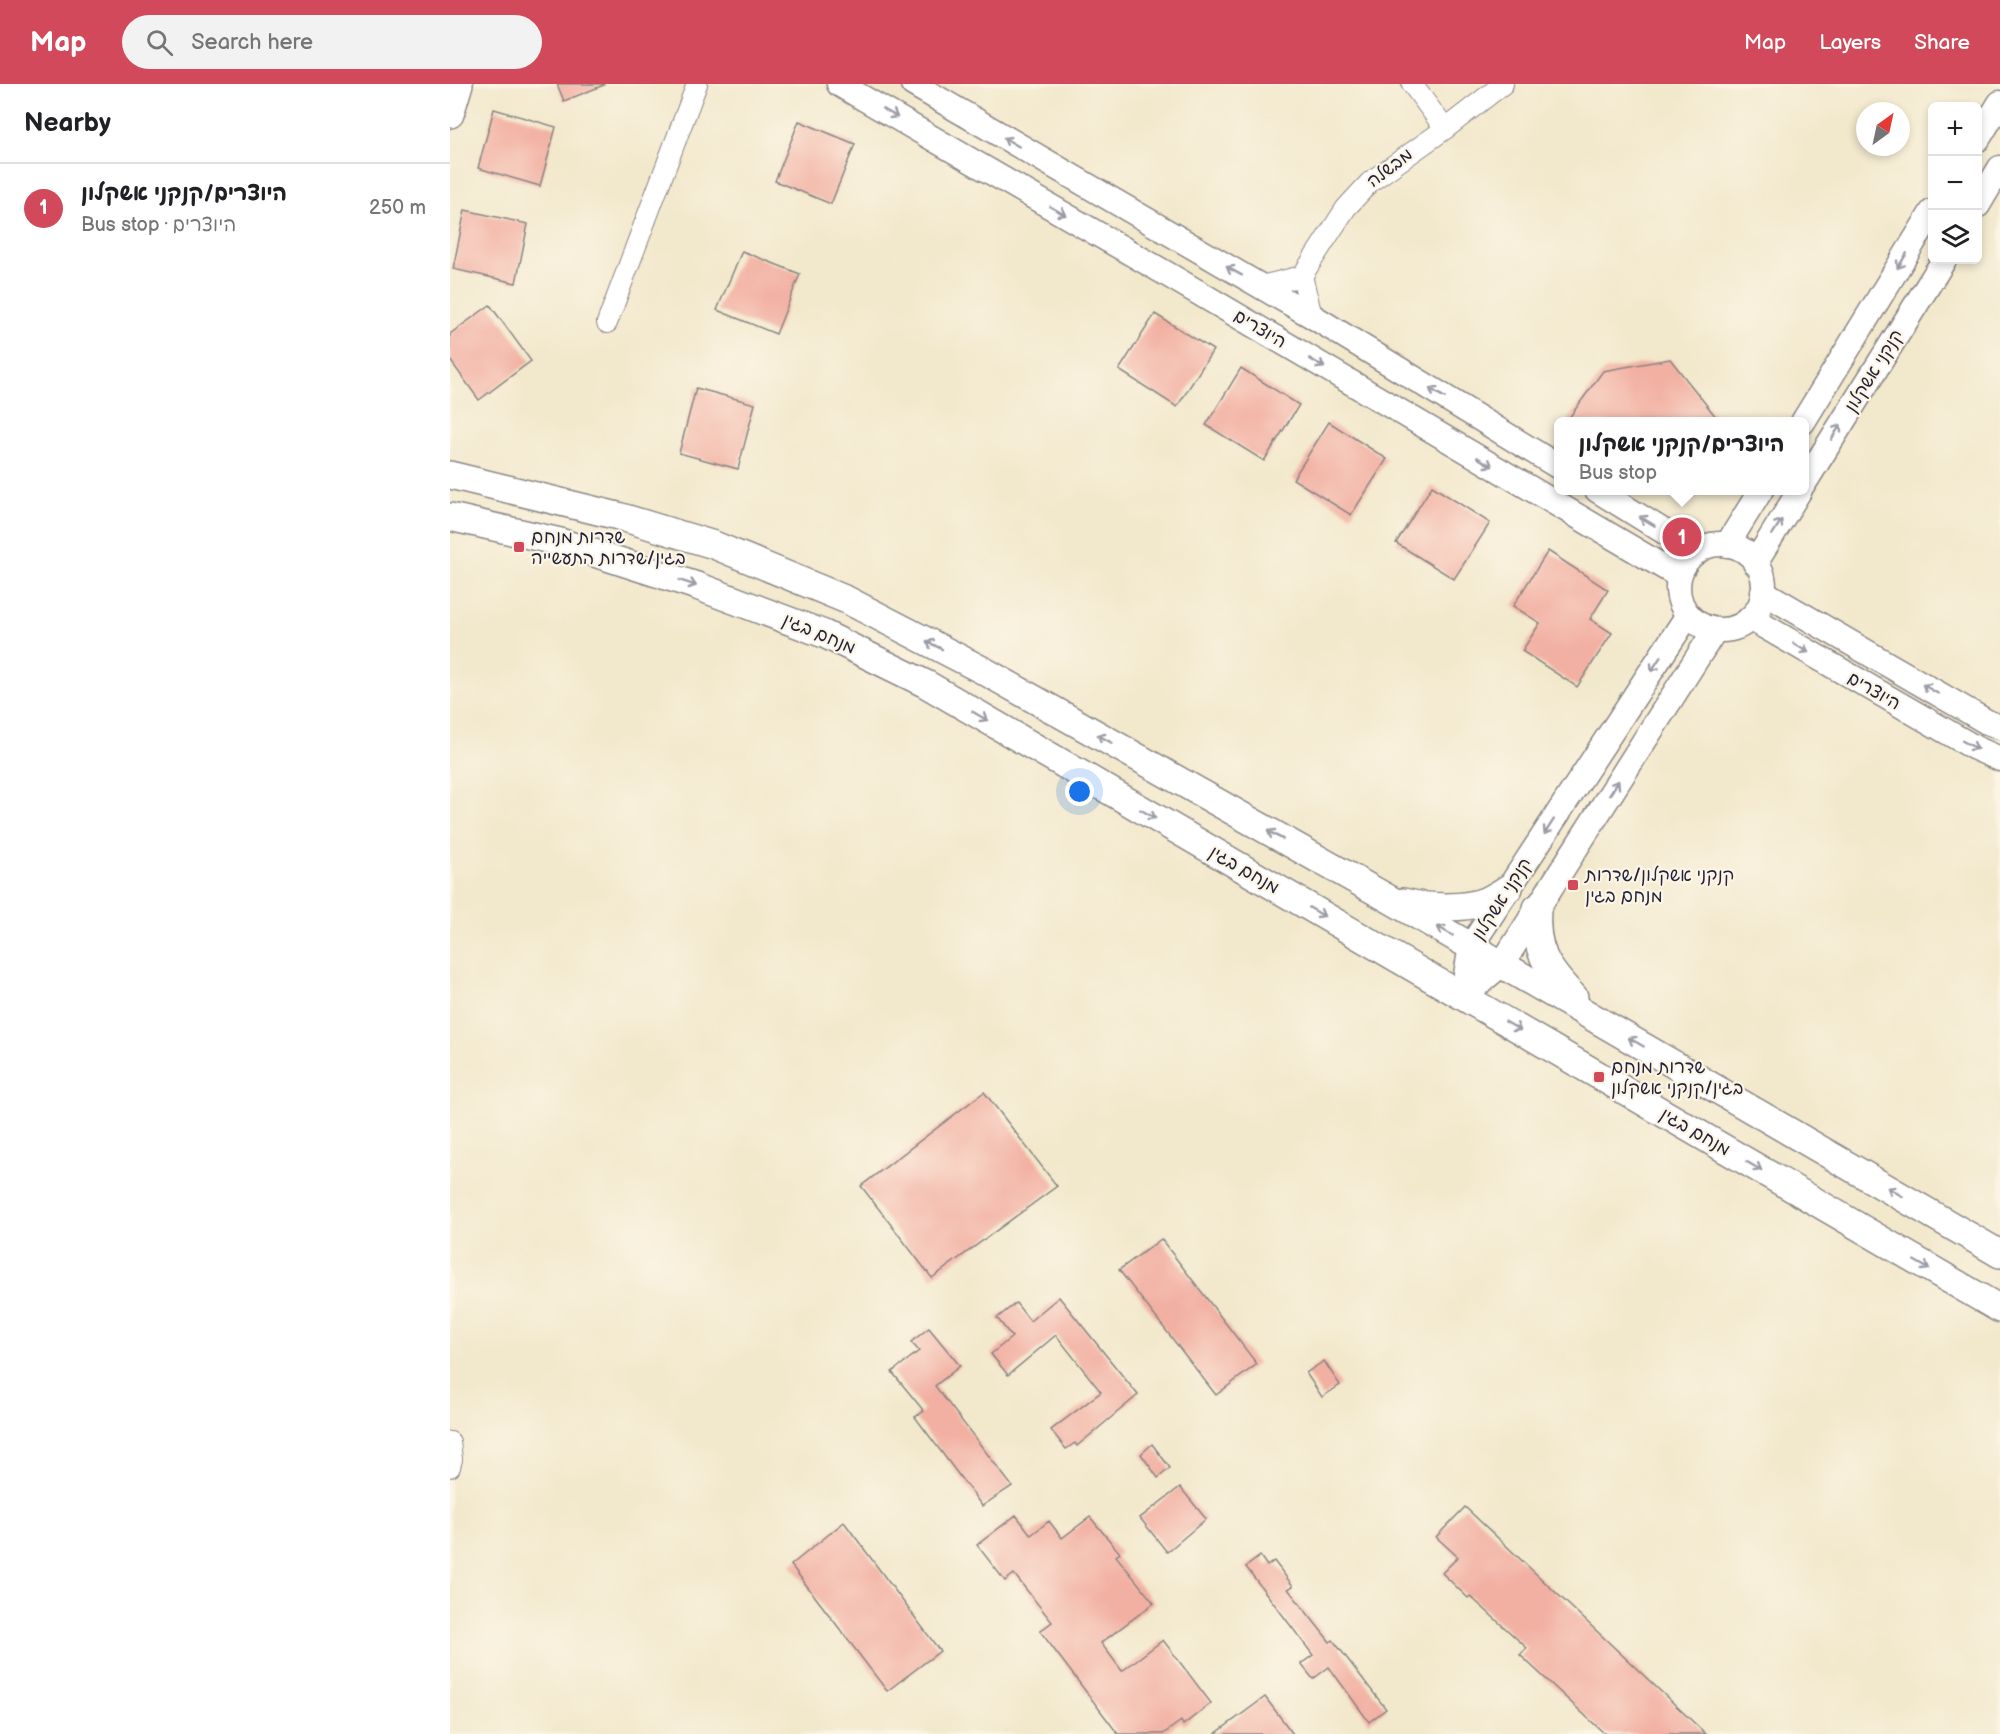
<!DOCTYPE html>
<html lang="en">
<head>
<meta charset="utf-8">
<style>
  :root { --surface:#fff; --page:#f2f2f2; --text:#202124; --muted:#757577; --line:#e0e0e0; --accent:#d1495b }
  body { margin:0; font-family:"Balsamiq Sans","Playpen Sans Hebrew",sans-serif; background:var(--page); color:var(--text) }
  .controls { position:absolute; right:18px; top:18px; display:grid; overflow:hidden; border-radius:9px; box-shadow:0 3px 9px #0003 }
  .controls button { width:54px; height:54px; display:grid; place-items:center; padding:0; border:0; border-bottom:2px solid var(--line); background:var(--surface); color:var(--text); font:30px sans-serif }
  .compass { position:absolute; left:1406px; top:18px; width:54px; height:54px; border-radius:50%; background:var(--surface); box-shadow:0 3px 9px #0003; rotate:33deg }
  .you { position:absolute; left:630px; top:708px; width:21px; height:21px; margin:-15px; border:4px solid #fff; border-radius:50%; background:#1a73e8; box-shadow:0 0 0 9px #1a73e833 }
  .badge { display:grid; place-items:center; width:39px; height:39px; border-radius:50%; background:var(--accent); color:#fff; font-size:20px; font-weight:700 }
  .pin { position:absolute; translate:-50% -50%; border:3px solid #fff; box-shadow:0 2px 6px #0006 }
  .popup { position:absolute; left:1104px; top:333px; width:255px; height:78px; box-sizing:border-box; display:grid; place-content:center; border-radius:9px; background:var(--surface); filter:drop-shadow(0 2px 4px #0005); font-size:20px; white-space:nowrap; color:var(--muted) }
  .popup b { font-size:22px; color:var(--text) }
  .popup::after { content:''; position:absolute; left:50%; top:100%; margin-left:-12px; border:12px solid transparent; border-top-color:var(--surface) }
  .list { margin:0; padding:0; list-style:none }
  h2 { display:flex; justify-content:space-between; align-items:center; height:78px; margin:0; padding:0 24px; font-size:26px }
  h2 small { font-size:20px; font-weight:400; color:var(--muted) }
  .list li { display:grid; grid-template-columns:39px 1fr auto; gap:18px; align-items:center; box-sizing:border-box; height:90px; padding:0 24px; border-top:2px solid var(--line) }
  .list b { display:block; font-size:22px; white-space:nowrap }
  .list p { margin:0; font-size:20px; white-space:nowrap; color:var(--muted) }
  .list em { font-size:20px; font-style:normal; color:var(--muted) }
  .icon { flex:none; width:33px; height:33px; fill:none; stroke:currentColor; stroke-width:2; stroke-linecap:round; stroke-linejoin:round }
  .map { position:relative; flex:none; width:1550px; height:1650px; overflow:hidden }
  header { display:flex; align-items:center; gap:36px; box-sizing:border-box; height:84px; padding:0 30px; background:var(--accent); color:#fff }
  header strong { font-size:28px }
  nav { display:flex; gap:33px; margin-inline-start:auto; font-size:21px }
  .search { width:420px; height:54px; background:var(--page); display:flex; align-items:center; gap:15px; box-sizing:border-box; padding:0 21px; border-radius:33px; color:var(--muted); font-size:22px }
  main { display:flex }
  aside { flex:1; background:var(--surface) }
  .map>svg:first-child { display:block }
  .building { fill:#f2b0a3 }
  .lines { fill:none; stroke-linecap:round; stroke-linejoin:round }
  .minor-casing { stroke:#8a8584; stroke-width:22 }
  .tertiary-casing { stroke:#8a8584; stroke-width:27 }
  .secondary-casing { stroke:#8a8584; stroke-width:30 }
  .minor { stroke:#fff; stroke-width:20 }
  .tertiary { stroke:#fff; stroke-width:24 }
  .secondary { stroke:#fff; stroke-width:27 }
  .oneway { stroke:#9c9ca7 }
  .poi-dot { fill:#d1495b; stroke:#fcf5e5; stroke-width:2 }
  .labels { text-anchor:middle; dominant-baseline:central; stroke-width:4.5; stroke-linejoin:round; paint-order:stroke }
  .street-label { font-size:18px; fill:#22223b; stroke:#fcf5e5 }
  .poi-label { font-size:18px; fill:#22223b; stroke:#fcf5e5; text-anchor:start }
</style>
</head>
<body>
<header>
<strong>Map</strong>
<div class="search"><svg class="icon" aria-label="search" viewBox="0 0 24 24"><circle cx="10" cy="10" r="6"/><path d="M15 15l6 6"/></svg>Search here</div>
<nav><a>Map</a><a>Layers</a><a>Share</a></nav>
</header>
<main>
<aside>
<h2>Nearby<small></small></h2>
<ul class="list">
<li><span class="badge">1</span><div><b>היוצרים/קנקני אשקלון</b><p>Bus stop · היוצרים</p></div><em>250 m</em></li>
</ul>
</aside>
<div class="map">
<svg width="1550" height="1650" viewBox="0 0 1550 1650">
  <rect width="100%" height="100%" fill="#fcf5e5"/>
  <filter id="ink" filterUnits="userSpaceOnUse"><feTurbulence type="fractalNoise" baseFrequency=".0167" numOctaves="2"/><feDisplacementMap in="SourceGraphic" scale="12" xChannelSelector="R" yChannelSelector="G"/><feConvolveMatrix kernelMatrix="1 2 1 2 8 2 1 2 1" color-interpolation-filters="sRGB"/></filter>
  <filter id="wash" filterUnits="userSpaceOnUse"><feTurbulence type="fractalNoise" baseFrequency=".008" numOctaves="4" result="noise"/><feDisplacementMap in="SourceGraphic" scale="24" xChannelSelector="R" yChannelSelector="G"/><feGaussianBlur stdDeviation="1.35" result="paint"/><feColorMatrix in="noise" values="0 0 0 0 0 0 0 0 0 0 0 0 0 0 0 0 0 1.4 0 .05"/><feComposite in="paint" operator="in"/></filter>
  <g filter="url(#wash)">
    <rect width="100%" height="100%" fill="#f2e8cc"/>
    <g id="blocks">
      <g class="building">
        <path d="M 107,0 L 154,0 L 154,1 L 114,17 Z"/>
        <path d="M 44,25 L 106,43 L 90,102 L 28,84 Z"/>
        <path d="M 349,37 L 405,60 L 381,120 L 325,97 Z"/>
        <path d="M 15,126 L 78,140 L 66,199 L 3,185 Z"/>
        <path d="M 292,167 L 350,190 L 326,250 L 267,226 Z"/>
        <path d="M 40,221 L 81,277 L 29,316 L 0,276 L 0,250 Z"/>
        <path d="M 705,230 L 763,266 L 727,323 L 669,286 Z"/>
        <path d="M 1220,275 L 1270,338 L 1116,338 L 1153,287 Z"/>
        <path d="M 791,284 L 849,321 L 814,377 L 756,341 Z"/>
        <path d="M 246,304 L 305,320 L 288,385 L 229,369 Z"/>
        <path d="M 879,338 L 937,375 L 901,431 L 843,395 Z"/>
        <path d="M 982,402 L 1040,439 L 1004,495 L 946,459 Z"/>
        <path d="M 1098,467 L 1158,506 L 1140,535 L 1162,549 L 1127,603 L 1072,567 L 1090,539 L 1063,522 Z"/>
        <path d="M 534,1008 L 607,1102 L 482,1194 L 411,1102 Z"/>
        <path d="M 711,1155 L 807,1280 L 766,1311 L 669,1186 Z"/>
        <path d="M 609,1213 L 688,1311 L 627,1362 L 625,1359 L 616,1365 L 601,1346 L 651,1308 L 606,1251 L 558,1291 L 541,1270 L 562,1253 L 547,1234 L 566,1219 L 580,1237 Z"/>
        <path d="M 479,1244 L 510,1282 L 485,1302 L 562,1402 L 532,1422 L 465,1333 L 474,1327 L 442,1288 L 469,1267 L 461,1258 Z"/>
        <path d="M 874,1277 L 890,1301 L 872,1313 L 856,1289 Z"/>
        <path d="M 702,1360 L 720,1384 L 708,1394 L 691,1370 Z"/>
        <path d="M 730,1403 L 756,1435 L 717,1468 L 690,1434 Z"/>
        <path d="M 1015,1423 L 1256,1650 L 1155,1650 L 1070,1571 L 1077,1564 L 1020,1512 L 1018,1514 L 992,1489 L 1008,1473 L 986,1453 Z"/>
        <path d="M 566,1431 L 581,1451 L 599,1437 L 612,1454 L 640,1433 L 670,1469 L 666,1472 L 704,1519 L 651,1559 L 672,1587 L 713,1556 L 761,1619 L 733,1641 L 731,1637 L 713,1650 L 668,1650 L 590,1547 L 602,1538 L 564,1490 L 555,1497 L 527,1461 Z"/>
        <path d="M 394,1438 L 490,1567 L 437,1607 L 341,1481 Z"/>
        <path d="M 810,1472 L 817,1482 L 824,1477 L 843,1502 L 838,1505 L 880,1558 L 883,1556 L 936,1625 L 919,1638 L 879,1583 L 863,1595 L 851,1580 L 863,1571 L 796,1483 Z"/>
        <path d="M 815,1613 L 843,1650 L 765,1650 Z"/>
      </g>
    </g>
  </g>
  <g filter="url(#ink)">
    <use href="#blocks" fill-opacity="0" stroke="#8a8584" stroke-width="1.5"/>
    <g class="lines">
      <defs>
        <g id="minor">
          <path d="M 962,0 L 995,45"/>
          <path d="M 852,192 L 896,124 L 920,98 L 995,45 L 1053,0"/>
          <path d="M 811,202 L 852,192 L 862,232"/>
          <path d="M 157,239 L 247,0"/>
          <path d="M 0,1358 L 2,1375 L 0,1383"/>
        </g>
        <g id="tertiary">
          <path d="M 389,0 L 722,193 L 1229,492"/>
          <path d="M 463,0 L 862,232 L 1109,383"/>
          <path d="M 1528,55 L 1550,19"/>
          <path d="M 1528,121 L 1550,84"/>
          <path d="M 1353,338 L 1482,128"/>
          <path d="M 1355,398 L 1494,176"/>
          <path d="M 1147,406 L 1247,468"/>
          <circle cx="1271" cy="503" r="43"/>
          <path d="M 1277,461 L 1311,406"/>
          <path d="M 1305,479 L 1350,406"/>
          <path d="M 1313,508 L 1537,638 L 1550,643"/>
          <path d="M 1300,534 L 1525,664 L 1550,675"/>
          <path d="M 1012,913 L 1052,880 L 1265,546"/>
          <path d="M 1012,913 L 1021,862 L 1238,531"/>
        </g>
        <g id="secondary">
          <path d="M 0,30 L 9,0"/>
          <path d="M 0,391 L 168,432 L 264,461 L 397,516 L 536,588 L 941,816 L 1550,1170"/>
          <path d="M 0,433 L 110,458 L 247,502 L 374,550 L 476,600 L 1550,1225"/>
          <path d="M 953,818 C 978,824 1015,826 1038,816 C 1045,813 1052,808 1059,804"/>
          <path d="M 1087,824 C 1084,866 1096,884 1124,913"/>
        </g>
      </defs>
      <use href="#minor" class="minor-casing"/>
      <use href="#tertiary" class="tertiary-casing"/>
      <use href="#secondary" class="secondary-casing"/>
      <use href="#minor" class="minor"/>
      <use href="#tertiary" class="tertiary"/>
      <use href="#secondary" class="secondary"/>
    </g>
    <defs><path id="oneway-shaft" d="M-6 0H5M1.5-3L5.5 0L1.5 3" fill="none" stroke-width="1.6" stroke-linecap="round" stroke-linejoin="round" transform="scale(1.5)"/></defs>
    <g class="oneway">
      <use href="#oneway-shaft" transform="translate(440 29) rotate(30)"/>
      <use href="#oneway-shaft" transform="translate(561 58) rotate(-150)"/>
      <use href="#oneway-shaft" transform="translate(608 127) rotate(30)"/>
      <use href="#oneway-shaft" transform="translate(1452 177) rotate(122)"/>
      <use href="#oneway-shaft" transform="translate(784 187) rotate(-151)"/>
      <use href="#oneway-shaft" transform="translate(867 279) rotate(31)"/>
      <use href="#oneway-shaft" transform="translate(987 309) rotate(-149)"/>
      <use href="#oneway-shaft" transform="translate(1386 348) rotate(-58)"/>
      <use href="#oneway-shaft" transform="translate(1035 378) rotate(31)"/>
      <use href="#oneway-shaft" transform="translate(1197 437) rotate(-149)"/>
      <use href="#oneway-shaft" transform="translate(1327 443) rotate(-58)"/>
      <use href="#oneway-shaft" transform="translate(238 499) rotate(19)"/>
      <use href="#oneway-shaft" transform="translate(484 561) rotate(-153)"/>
      <use href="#oneway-shaft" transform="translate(1351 564) rotate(30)"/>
      <use href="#oneway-shaft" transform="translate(1206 580) rotate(123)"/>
      <use href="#oneway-shaft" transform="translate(1480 605) rotate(-150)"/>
      <use href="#oneway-shaft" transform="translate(530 632) rotate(30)"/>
      <use href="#oneway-shaft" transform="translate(655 655) rotate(-151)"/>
      <use href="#oneway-shaft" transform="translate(1520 661) rotate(28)"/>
      <use href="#oneway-shaft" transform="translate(1164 704) rotate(-58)"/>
      <use href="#oneway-shaft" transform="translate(698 730) rotate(30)"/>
      <use href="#oneway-shaft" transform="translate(1099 743) rotate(123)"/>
      <use href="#oneway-shaft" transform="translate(825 751) rotate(-151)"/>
      <use href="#oneway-shaft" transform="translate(867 828) rotate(30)"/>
      <use href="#oneway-shaft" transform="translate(995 847) rotate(-150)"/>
      <use href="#oneway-shaft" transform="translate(1063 942) rotate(30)"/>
      <use href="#oneway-shaft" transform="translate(1186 958) rotate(-150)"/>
      <use href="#oneway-shaft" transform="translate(1304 1082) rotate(30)"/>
      <use href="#oneway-shaft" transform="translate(1445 1108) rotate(-150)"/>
      <use href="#oneway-shaft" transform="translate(1472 1181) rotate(30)"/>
    </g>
  </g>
  <g class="poi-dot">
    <rect x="63" y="457" width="12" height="12" rx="3"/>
    <rect x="1117" y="795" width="12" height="12" rx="3"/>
    <rect x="1143" y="987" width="12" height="12" rx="3"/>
  </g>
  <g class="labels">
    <g class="street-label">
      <text transform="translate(940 84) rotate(-37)">מבשלה</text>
      <text transform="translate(810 245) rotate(31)">היוצרים</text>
      <text transform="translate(1424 287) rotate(-58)">קנקני אשקלון</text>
      <text transform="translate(369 550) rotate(23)">מנחם בגין</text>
      <text transform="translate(1424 607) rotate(30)">היוצרים</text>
      <text transform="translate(794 786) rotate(30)">מנחם בגין</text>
      <text transform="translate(1052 815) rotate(-57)">קנקני אשקלון</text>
      <text transform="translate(1245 1048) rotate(30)">מנחם בגין</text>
    </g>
    <g class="poi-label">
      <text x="81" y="453">שדרות מנחם<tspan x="81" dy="21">בגין/שדרות התעשייה</tspan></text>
      <text x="1135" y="791">קנקני אשקלון/שדרות<tspan x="1135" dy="21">מנחם בגין</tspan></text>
      <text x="1161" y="983">שדרות מנחם<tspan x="1161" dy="21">בגין/קנקני אשקלון</tspan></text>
    </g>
  </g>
</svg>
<div class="controls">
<button>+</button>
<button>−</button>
<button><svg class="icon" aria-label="layers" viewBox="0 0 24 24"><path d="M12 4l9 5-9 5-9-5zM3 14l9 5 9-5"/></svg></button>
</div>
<svg class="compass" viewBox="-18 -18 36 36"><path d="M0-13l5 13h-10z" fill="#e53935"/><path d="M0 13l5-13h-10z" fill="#757577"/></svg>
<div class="you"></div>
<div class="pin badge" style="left:1232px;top:453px">1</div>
<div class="popup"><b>היוצרים/קנקני אשקלון</b>Bus stop</div>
</div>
</main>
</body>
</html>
